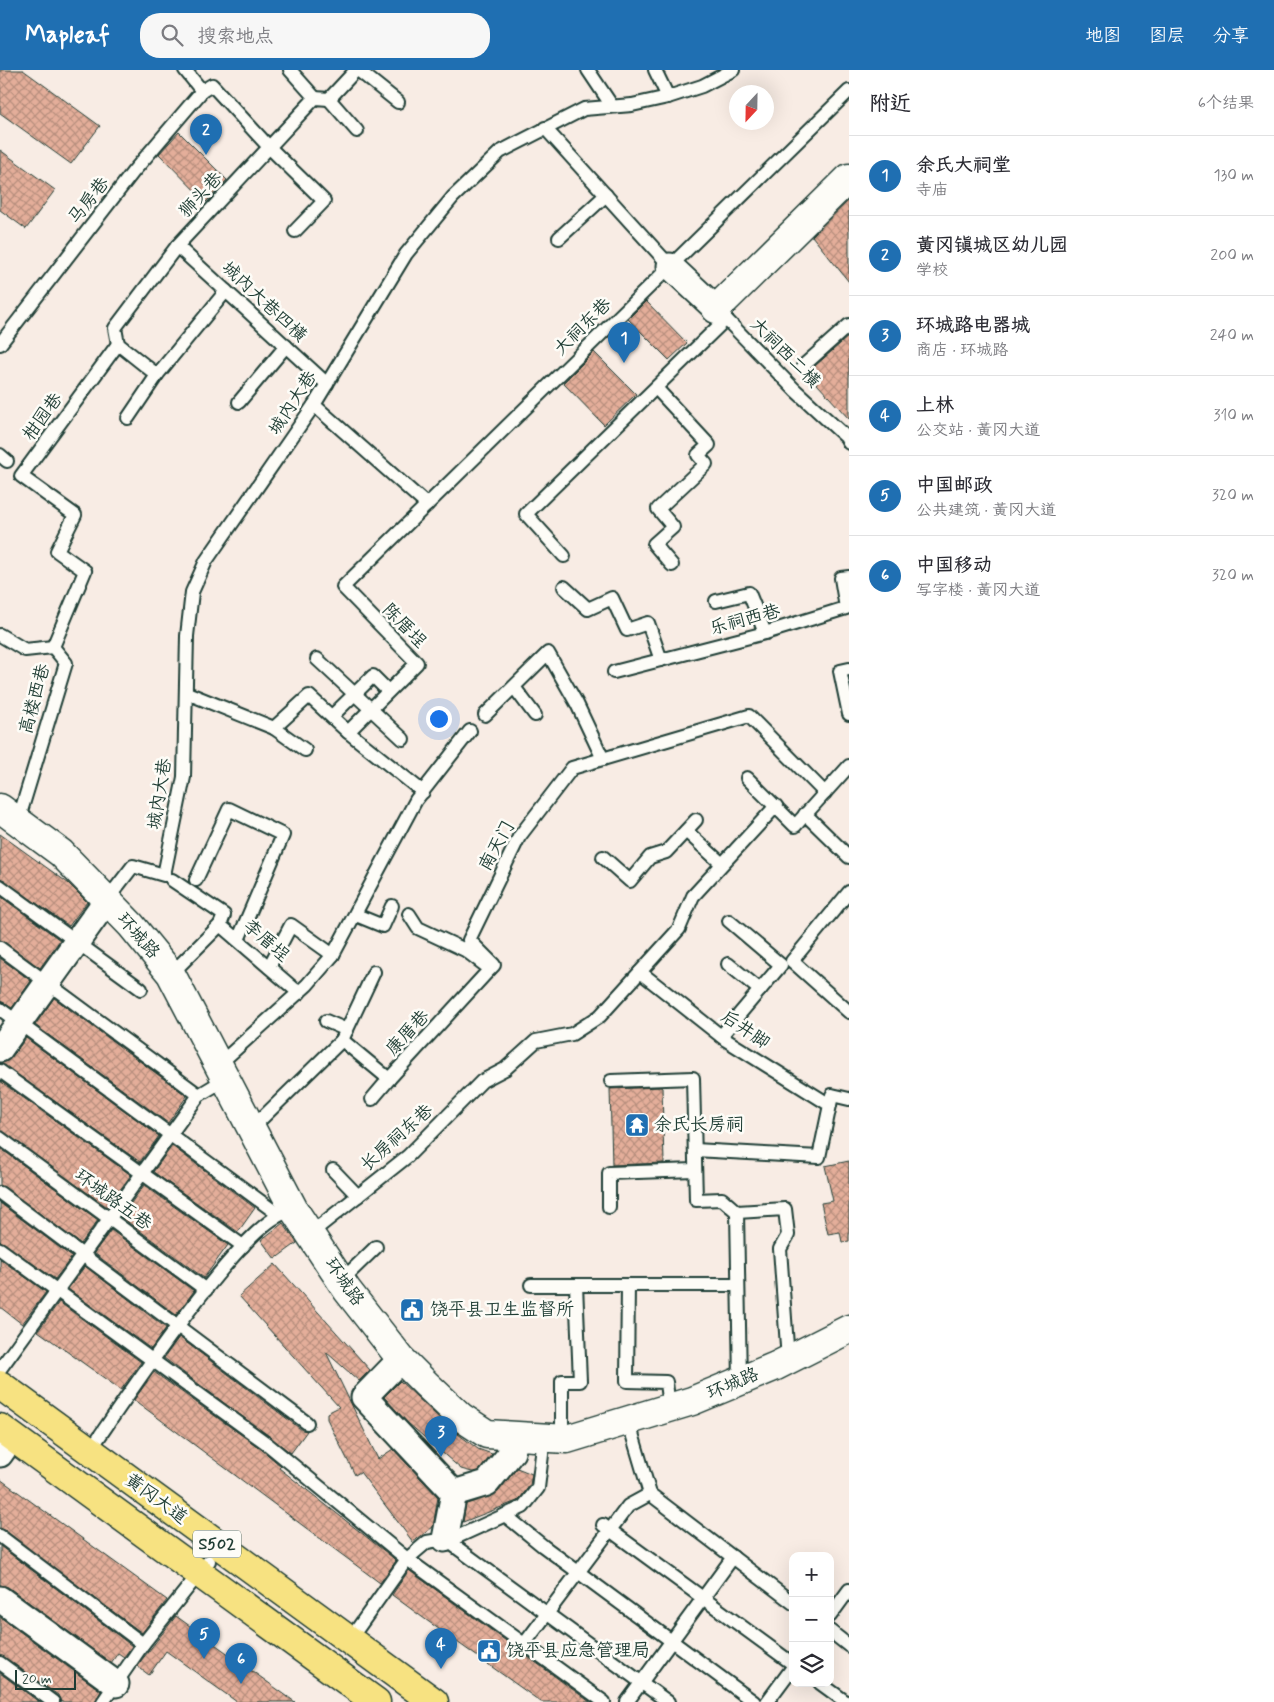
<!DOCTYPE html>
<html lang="zh">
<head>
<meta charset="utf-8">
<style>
  :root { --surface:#fff; --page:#f7f7f7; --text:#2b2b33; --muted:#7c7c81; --line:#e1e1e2; --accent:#1f6fb2 }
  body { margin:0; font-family:Mynerve,"LXGW WenKai TC",sans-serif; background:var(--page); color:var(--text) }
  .controls { position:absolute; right:15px; bottom:15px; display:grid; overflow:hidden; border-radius:10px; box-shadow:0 5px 20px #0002 }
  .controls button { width:45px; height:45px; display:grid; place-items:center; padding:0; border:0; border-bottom:1px solid var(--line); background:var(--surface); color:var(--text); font:25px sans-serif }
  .compass { position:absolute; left:729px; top:15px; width:45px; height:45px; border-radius:50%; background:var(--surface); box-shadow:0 5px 20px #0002; rotate:202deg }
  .scale { position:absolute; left:15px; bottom:12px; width:61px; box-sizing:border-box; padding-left:5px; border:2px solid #1f3d34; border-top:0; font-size:14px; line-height:18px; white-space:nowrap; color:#1f3d34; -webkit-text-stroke:4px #fdfcf7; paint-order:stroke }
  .you { position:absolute; left:438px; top:648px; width:18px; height:18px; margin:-12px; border:4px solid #fff; border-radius:50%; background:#1a73e8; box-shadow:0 0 0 8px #1a73e833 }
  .badge { display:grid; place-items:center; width:32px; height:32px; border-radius:50%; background:var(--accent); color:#fff; font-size:16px; font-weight:700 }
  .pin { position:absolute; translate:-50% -41px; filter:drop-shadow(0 1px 2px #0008) }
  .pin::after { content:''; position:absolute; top:26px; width:18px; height:15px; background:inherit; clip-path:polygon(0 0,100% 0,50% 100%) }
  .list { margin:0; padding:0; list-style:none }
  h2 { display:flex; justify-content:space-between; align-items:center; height:65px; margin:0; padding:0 20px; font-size:21px }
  h2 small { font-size:16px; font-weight:400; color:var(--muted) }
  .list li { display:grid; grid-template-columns:32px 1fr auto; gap:15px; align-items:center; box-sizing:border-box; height:80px; padding:0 20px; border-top:1px solid var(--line) }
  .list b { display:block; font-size:19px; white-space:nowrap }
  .list p { margin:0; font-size:16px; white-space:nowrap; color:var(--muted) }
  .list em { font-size:16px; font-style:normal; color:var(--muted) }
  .icon { flex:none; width:28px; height:28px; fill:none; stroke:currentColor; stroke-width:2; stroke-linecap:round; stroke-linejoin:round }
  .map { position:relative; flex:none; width:849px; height:1632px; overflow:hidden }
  header { display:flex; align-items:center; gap:30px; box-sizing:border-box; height:70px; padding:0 25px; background:var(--accent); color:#fff }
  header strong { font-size:24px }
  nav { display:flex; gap:28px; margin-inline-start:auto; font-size:18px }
  .search { width:350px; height:45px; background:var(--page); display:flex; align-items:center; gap:12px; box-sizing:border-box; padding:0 18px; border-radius:20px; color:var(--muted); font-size:19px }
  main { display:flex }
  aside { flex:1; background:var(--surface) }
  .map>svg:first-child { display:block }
  .building { fill:url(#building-cross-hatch); stroke:#1f3d34 }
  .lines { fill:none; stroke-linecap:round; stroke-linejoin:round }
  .service-casing { stroke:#1f3d34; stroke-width:16 }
  .minor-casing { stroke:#1f3d34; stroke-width:29 }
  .tertiary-casing { stroke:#1f3d34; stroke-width:31 }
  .secondary-casing { stroke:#1f3d34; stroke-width:31 }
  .primary-casing { stroke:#1f3d34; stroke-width:31 }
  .service { stroke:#fdfcf7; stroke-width:12 }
  .minor { stroke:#fdfcf7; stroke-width:25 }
  .tertiary { stroke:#fdfcf7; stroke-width:28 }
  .secondary { stroke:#fdfcf7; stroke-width:28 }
  .primary { stroke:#f7e281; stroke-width:28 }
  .labels { text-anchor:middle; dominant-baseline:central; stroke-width:5; stroke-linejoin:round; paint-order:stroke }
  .shield { fill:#fdfcf7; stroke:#62766e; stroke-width:1 }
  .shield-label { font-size:16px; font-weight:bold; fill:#1f3d34 }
  .street-label { font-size:18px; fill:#1f3d34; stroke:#fdfcf7 }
  .poi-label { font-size:18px; fill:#1f3d34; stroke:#fdfcf7; text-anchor:start }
</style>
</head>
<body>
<header>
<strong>Mapleaf</strong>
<div class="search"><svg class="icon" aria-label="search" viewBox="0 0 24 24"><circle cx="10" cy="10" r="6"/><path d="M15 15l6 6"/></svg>搜索地点</div>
<nav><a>地图</a><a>图层</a><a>分享</a></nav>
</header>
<main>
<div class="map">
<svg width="849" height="1632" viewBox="0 0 849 1632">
  <defs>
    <pattern id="building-cross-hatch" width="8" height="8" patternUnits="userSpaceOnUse" patternTransform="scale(1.25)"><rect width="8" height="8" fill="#e4ae9a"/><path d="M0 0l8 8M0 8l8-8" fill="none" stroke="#b88f7e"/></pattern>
  </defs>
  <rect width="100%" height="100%" fill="#f8ece4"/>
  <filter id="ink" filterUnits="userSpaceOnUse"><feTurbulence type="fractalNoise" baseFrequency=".02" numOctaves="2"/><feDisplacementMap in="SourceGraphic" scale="10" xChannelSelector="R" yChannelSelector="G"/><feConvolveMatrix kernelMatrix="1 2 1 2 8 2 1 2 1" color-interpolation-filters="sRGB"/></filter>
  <g filter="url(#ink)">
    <g class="building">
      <path d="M 0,0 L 23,0 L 100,56 L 71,94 L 0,43 Z"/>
      <path d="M 179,62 L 227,110 L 206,132 L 159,84 Z"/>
      <path d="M 0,80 L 55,120 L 26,159 L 0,140 Z"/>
      <path d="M 849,130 L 849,212 L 812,166 Z"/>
      <path d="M 646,231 L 687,273 L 669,290 L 628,249 Z"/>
      <path d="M 849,266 L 849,349 L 807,303 Z"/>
      <path d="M 594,282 L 636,324 L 604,355 L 563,313 Z"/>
      <path d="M 0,764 L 68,813 L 87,832 L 69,856 L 0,808 Z"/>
      <path d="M 0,826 L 60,870 L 40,898 L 0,870 Z"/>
      <path d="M 0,888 L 31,911 L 12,938 L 0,931 Z"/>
      <path d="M 54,928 L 187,1026 L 168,1053 L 35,955 Z"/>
      <path d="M 26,968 L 159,1066 L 140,1092 L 1,993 L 11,988 Z"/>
      <path d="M 0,1011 L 131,1105 L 107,1137 L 0,1060 Z"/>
      <path d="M 662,1017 L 664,1093 L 612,1095 L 610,1019 Z"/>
      <path d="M 172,1076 L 255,1138 L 238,1162 L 153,1102 Z"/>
      <path d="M 0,1078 L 98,1150 L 81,1174 L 0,1115 Z"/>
      <path d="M 849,1091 L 849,1171 L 842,1172 L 840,1162 L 828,1164 L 821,1133 L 833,1131 L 825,1096 Z"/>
      <path d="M 144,1115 L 228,1175 L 204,1208 L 121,1147 Z"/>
      <path d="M 0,1133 L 72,1187 L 55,1209 L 0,1171 Z"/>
      <path d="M 283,1153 L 297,1173 L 275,1189 L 261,1170 Z"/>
      <path d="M 111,1160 L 194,1221 L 176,1245 L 94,1183 Z"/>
      <path d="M 0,1189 L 46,1222 L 22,1254 L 0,1237 Z"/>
      <path d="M 275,1194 L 370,1300 L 359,1311 L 326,1282 L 378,1389 L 393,1379 L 438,1427 L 433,1457 L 413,1472 L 360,1402 L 355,1405 L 327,1349 L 327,1343 L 339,1337 L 239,1226 Z"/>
      <path d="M 85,1196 L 166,1258 L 151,1279 L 68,1219 Z"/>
      <path d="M 59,1232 L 141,1292 L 121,1320 L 38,1261 Z"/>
      <path d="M 179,1267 L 302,1360 L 307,1361 L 291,1383 L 164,1288 Z"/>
      <path d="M 154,1302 L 261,1379 L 281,1396 L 279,1398 L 392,1487 L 396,1491 L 380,1513 L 134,1330 Z"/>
      <path d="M 400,1311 L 450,1358 L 478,1379 L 492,1384 L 479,1401 L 472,1402 L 461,1399 L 408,1353 L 384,1327 Z"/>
      <path d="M 517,1398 L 532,1404 L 530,1415 L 521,1427 L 517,1431 L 463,1452 L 466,1434 L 498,1422 Z"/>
      <path d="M 0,1409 L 167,1530 L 142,1563 L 0,1458 Z"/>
      <path d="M 0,1476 L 132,1576 L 124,1587 L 118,1583 L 111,1593 L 8,1517 L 0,1515 Z"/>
      <path d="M 409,1500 L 410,1501 L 590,1632 L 541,1632 L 422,1547 L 392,1525 Z"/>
      <path d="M 176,1546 L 295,1632 L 237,1632 L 166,1581 L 149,1605 L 137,1596 Z"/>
      <path d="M 0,1547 L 101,1621 L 95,1632 L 61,1632 L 58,1625 L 0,1585 Z"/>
      <path d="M 0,1603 L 39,1632 L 0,1632 Z"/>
    </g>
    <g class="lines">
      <defs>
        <g id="service">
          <path d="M 185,0 L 202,21"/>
          <path d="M 290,0 L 315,28"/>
          <path d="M 358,0 L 398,32"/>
          <path d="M 588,0 L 612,36"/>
          <path d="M 655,0 L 668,27"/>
          <path d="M 329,29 L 357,61"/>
          <path d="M 545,58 L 670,196"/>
          <path d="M 559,168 L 606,125"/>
          <path d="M 177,176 L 327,314"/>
          <path d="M 721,244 L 795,320 L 846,367 L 849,373"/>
          <path d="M 0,274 L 133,102 L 202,21 L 212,15 L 269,77 L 324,131 L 295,161"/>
          <path d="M 118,274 L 115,258 L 177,176 L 315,28 L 329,29 L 356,0"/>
          <path d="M 118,274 L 157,305"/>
          <path d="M 803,296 L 849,255"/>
          <path d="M 656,318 L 709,375 L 698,385 L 706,394 L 658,439 L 673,457 L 654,474 L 672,495"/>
          <path d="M 239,332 L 286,276"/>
          <path d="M 314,335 L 427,435"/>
          <path d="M 128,348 L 157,305 L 226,221"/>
          <path d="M 0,385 L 7,391"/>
          <path d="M 564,486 L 526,444 L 726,249"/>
          <path d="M 564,517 L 588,539 L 612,528 L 627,560 L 648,553 L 661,590"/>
          <path d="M 716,531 L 749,523 L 765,563"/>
          <path d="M 0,565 L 25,580 L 53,577"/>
          <path d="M 53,577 L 85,501 L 57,481 L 75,445 L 21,406 L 118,274"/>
          <path d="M 317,589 L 403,669"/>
          <path d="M 849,599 L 840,601 L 849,644"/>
          <path d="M 614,602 L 765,563 L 846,538 L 841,508 L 849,507"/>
          <path d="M 514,617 L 535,645"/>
          <path d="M 187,623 L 274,658 L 309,626 L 348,662 L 423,722"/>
          <path d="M 485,645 L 548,583 L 577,634 L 603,689"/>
          <path d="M 332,646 L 373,606 L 388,621"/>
          <path d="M 274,658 L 305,680"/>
          <path d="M 348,662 L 417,593 L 343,517 L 849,21"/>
          <path d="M 747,708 L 795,756 L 849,696"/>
          <path d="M 805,744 L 849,787"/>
          <path d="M 18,751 L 66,593 L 53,577"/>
          <path d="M 686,761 L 722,794"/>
          <path d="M 603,787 L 630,811 L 650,787 L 666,782 L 696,750"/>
          <path d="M 172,810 L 224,845 L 220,855 L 299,923"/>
          <path d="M 196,810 L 229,739 L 283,765 L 238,870"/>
          <path d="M 0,816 L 141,919"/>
          <path d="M 849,822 L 792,891 L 849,942"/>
          <path d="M 106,831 L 133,796 L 164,805 L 184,707 L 187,566 L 192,522 L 206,491 L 314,335 L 406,184 L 453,127 L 500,82 L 584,39 L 632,35 L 668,27 L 702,16 L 733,0"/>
          <path d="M 356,845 L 383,856 L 392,836"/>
          <path d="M 0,878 L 199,1025"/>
          <path d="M 728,894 L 760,920"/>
          <path d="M 269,897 L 291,855 L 333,885"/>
          <path d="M 490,899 L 494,895 L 469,870 L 519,767 L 572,698 L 749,646 L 825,723"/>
          <path d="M 640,902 L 726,970 L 830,1035 L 819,1087 L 695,1080"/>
          <path d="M 171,904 L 220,855"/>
          <path d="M 0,939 L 279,1145"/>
          <path d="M 326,951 L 347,960"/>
          <path d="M 721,966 L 781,895 L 729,851"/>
          <path d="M 342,970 L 374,902"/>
          <path d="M 217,996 L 307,915 L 333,885 L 416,730 L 470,661"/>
          <path d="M 0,1001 L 243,1176"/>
          <path d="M 611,1011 L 693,1008 L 696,1130 L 722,1129 L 737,1142"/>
          <path d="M 372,1029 L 389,1009"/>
          <path d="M 830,1035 L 832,1025 L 849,1029"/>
          <path d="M 252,1058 L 342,970 L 389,1009 L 490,899 L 465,880 L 418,858 L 409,844"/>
          <path d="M 0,1068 L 206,1220"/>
          <path d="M 333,1100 L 358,1126"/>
          <path d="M 0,1123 L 307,1353"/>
          <path d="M 609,1137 L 609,1103 L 695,1100"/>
          <path d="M 737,1142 L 785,1139 L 788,1165 L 780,1179 L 788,1290"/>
          <path d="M 737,1142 L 740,1311"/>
          <path d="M 311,1163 L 408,1086 L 482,1011 L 505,999 L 536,971 L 572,964 L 600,946 L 679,859 L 693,826 L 776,736"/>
          <path d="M 0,1179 L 266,1373 L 407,1489 L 604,1632"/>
          <path d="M 341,1211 L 376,1177"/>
          <path d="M 531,1215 L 738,1215"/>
          <path d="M 628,1215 L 627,1311 L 666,1312 L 669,1338"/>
          <path d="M 0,1299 L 199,1025 L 224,1010"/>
          <path d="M 628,1350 L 650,1424 L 793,1533"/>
          <path d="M 562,1368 L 562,1311 L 580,1311 L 576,1215"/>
          <path d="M 97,1370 C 127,1326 242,1155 285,1143"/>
          <path d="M 505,1445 L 543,1476 L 754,1632"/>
          <path d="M 603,1455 L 793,1594"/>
          <path d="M 0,1466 L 143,1574"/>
          <path d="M 445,1469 L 668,1632"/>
          <path d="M 830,1546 L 849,1520"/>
          <path d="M 358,1558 L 407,1489 L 427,1472 L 457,1467 L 523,1437 L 538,1418 L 544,1368"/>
          <path d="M 830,1561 L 849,1576"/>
          <path d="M 525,1573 L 628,1436 L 650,1424"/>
          <path d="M 0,1593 L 53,1632"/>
          <path d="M 820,1613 L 846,1632"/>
          <path d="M 103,1632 L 143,1574 L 209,1491"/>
          <path d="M 627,1632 L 733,1487"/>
          <path d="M 767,1632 L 793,1597"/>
        </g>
        <g id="minor">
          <path d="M 670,196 L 716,239"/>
          <path d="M 0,979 L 106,831"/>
          <path d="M 401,1289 L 364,1327 L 454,1423 L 445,1469"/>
          <path d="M 0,1384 L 5,1377"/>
          <path d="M 454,1423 L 487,1413 L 512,1382 L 516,1367"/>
          <path d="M 0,1529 L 116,1614"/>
        </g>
        <path id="tertiary" d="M 716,239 L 849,108"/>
        <path id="secondary" d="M 0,738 L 61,783 L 131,855 L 171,904 L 294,1140 L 347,1220 L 401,1289 L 426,1314 L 461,1347 L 487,1364 L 567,1369 L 692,1331 L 776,1296 L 849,1259"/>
        <g id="primary">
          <path d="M 0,1315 L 434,1632"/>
          <path d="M 0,1358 L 376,1632"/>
        </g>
      </defs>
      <use href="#service" class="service-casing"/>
      <use href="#minor" class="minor-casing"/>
      <use href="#tertiary" class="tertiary-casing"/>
      <use href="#secondary" class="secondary-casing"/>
      <use href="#primary" class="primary-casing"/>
      <use href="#service" class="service"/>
      <use href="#minor" class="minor"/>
      <use href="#tertiary" class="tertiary"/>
      <use href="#secondary" class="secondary"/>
      <use href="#primary" class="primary"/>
    </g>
  </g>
  <defs>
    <symbol id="temple-square" viewBox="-11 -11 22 22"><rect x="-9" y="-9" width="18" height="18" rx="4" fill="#1f6fb2" stroke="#fdfcf7"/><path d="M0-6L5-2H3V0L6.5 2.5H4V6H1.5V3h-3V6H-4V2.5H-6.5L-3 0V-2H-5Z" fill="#fff"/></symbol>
    <symbol id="civic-square" viewBox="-11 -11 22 22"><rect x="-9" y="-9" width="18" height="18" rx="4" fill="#1f6fb2" stroke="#fdfcf7"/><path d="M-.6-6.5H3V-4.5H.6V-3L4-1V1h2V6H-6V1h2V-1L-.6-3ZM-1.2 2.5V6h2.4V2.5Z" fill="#fff"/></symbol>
  </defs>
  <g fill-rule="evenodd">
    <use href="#temple-square" x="623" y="1041" width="28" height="28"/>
    <use href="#civic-square" x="398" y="1226" width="28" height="28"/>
    <use href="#civic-square" x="475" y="1567" width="28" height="28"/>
  </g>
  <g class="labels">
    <rect class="shield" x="193" y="1460.5" width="48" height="27" rx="4"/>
    <g class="shield-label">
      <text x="217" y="1474">S502</text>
    </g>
    <g class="street-label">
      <text transform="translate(201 125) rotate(-47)">狮头巷</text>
      <text transform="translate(89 131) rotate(-52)">马房巷</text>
      <text transform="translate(264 232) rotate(43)">城内大巷四横</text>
      <text transform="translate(583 257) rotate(-45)">大祠东巷</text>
      <text transform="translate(785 283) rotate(45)">大祠西二横</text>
      <text transform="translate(293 333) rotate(-57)">城内大巷</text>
      <text transform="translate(43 347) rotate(-54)">柑园巷</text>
      <text transform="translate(745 550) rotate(-15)">乐祠西巷</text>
      <text transform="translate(404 556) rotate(46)">陈厝埕</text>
      <text transform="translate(35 629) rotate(-75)">高楼西巷</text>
      <text transform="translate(160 724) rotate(-81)">城内大巷</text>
      <text transform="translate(497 776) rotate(-61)">南天门</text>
      <text transform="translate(138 866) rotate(49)">环城路</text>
      <text transform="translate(266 871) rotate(41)">李厝埕</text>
      <text transform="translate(745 960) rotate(34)">后井脚</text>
      <text transform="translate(408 963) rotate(-47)">康厝巷</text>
      <text transform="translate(397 1068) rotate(-42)">长房祠东巷</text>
      <text transform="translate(113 1130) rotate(36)">环城路五巷</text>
      <text transform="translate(344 1212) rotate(55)">环城路</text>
      <text transform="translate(733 1314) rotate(-23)">环城路</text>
      <text transform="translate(156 1429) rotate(36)">黄冈大道</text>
    </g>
    <g class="poi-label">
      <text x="654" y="1055">余氏长房祠</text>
      <text x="430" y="1240">饶平县卫生监督所</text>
      <text x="506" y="1581">饶平县应急管理局</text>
    </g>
  </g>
</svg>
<div class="controls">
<button>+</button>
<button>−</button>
<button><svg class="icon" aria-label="layers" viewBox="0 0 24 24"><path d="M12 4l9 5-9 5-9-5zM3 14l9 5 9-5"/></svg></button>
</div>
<svg class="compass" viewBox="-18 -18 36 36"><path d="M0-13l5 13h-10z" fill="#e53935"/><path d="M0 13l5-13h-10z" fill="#7c7c81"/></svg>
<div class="scale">20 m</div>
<div class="you"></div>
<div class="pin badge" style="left:624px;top:293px">1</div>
<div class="pin badge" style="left:206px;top:85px">2</div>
<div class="pin badge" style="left:441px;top:1387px">3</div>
<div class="pin badge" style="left:441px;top:1599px">4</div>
<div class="pin badge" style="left:204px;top:1589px">5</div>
<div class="pin badge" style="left:241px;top:1614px">6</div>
</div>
<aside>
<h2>附近<small>6个结果</small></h2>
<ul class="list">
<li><span class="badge">1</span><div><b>余氏大祠堂</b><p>寺庙</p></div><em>130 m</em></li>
<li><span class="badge">2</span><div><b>黄冈镇城区幼儿园</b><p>学校</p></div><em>200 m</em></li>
<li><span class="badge">3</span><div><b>环城路电器城</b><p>商店 · 环城路</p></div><em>240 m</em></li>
<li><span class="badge">4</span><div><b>上林</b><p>公交站 · 黄冈大道</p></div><em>310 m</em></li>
<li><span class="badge">5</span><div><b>中国邮政</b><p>公共建筑 · 黄冈大道</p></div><em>320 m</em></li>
<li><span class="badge">6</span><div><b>中国移动</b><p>写字楼 · 黄冈大道</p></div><em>320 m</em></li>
</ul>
</aside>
</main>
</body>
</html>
